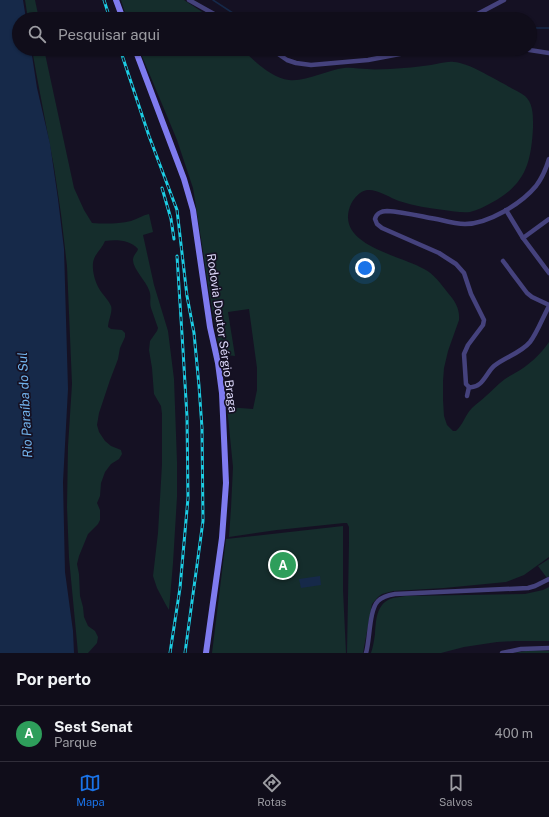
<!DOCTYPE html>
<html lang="pt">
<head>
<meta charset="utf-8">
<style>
  :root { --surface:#100d1a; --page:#191623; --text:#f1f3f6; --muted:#9c9ca2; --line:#302d39; --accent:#1a73e8 }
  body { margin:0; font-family:"Public Sans",sans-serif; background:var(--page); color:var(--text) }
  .you { position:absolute; left:365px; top:268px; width:14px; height:14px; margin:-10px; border:3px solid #fff; border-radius:50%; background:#1a73e8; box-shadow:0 0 0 6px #1a73e833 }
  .badge { display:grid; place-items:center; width:26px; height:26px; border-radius:50%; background:var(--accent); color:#fff; font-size:13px; font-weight:700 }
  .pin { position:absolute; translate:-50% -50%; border:2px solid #fff; box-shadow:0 1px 4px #0006 }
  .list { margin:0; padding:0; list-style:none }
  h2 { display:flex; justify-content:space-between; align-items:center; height:52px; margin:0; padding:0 16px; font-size:17px }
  h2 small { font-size:13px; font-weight:400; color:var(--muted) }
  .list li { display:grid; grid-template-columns:26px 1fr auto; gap:12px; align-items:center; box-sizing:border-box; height:56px; padding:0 16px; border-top:1px solid var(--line) }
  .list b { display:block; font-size:15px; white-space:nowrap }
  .list p { margin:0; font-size:13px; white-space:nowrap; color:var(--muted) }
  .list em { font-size:13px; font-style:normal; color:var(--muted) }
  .icon { flex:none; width:22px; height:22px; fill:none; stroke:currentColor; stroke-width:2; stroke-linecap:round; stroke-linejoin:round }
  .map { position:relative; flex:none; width:549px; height:653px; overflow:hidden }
  .search { position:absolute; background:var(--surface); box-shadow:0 1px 3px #0004; left:12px; right:12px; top:12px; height:44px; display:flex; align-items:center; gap:10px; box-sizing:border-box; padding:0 14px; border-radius:22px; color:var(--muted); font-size:15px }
  .sheet { height:108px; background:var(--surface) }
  nav { display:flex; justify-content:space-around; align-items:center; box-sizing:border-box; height:56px; border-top:1px solid var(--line); background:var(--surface); font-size:11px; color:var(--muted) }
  nav a { display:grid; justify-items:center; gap:2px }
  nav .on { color:var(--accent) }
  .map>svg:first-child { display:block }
  .green { fill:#152d2c }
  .water { fill:#162949 }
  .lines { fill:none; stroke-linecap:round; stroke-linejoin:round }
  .stream { stroke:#162949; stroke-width:1.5 }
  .street { stroke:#45427d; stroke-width:4.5 }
  .secondary { stroke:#7f7bef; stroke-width:6 }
  .rail-casing { stroke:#1ccde3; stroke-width:3 }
  .rail { stroke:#151123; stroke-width:1.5; stroke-dasharray:4.5; stroke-linecap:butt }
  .labels { text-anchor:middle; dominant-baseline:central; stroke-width:3.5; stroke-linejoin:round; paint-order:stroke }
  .street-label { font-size:12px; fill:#ddd8fa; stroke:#151123 }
  .water-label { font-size:13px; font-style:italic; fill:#73b4ee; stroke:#151123 }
</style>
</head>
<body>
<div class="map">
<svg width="549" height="653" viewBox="0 0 549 653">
  <rect width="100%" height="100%" fill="#151123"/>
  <g class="green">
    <path d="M 25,0 L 35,0 L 39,19 L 28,19 Z"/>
    <path d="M 121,0 L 184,0 L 213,19 L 127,19 Z"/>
    <path d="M 32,49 L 44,49 L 74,188 L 84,210 L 92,223 C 105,224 118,224 131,221 C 137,219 143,215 149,214 L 153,232 L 143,235 L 154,285 L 168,331 L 174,379 L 177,462 L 177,497 L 173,563 L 169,610 L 166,605 L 157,588 L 153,576 L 158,533 L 162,464 L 162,414 L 161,406 L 154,394 L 152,368 L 149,350 L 150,341 L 157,331 L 158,328 L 151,308 C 149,302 152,297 149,290 C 146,281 133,269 133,260 C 133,255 137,253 138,249 C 131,240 116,239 105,241 C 102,249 94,254 93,263 C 92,273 96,285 102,293 C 105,297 109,301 111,306 C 113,311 108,321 108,327 L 111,329 L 122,330 L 125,333 L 125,337 L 120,348 L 118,359 L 110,380 L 99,413 L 97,425 L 99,432 L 105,441 L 111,446 L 121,450 L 122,454 L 119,459 L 111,464 L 105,472 L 101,483 L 100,496 L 97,503 L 100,510 L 100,520 L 98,524 L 88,534 L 79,556 L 77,564 L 79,574 L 80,596 L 83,607 L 84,617 L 88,626 L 95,631 L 98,637 L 97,643 L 88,653 L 78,653 L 69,558 L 67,507 L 68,446 L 72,384 L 67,266 L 61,214 L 54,167 L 36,72 Z"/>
    <path d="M 139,49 L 242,49 C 254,61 272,78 289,80 C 306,82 327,70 344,68 C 352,67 360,69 367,69 C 375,70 382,69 390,69 C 404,68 418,67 431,65 C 439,64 446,61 454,62 C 469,63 492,78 506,85 C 512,89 520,92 525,96 C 534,104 533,118 533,128 C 531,164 525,185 491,203 C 484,207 478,210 470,212 C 462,213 452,211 444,210 C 429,208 414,206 399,201 C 391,198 377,189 367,190 C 360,191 354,198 351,204 C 333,245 400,255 424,269 C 434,274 441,284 448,293 C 455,301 460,309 459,320 L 448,351 L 444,368 L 443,381 L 443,400 L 444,416 L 447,425 L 453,431 L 456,431 C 463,425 465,415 472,408 C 476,404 482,400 486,396 C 491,392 495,387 500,383 C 504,379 510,376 515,373 C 528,366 541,354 549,342 L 549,557 L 524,575 L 506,582 L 444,588 L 393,591 L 382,594 L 378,597 L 372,604 L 363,653 L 347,653 L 349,542 L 349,527 L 347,523 L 344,523 L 277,530 L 229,537 L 231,508 L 233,467 L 227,407 L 253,409 L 257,390 L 257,368 L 249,309 L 228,312 L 235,356 L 220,354 L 208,285 L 203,251 L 193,188 L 177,140 Z"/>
    <path d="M 343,526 L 343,590 L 346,653 L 212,653 L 226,539 Z"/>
    <path d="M 549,559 L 549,576 L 547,578 L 538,566 Z"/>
    <path d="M 549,587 L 549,641 L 515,641 L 497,642 L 464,647 L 441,653 L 371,653 C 373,647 374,641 375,634 C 376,621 376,605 390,599 C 395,597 401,597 406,596 L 525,594 L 543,590 Z"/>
    <path d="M 532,650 L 549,651 L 549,653 L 514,653 Z"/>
  </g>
  <g class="water">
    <path d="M 0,0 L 23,0 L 26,19 L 19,19 L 19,49 L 31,49 L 37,88 L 50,144 L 58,199 L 64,249 L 68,389 L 63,482 L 65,572 L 73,631 L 74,653 L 0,653 Z"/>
    <path d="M 320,576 L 321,585 L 301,588 L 299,579 Z"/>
  </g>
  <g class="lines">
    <g class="stream">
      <path d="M 213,0 L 242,19"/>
      <path d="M 530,28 L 549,28"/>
      <path d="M 295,49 L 308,51 L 322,49"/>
      <path d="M 357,49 L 367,49"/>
    </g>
    <g class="street">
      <path d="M 189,0 L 223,19"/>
      <path d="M 468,19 L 504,0"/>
      <path d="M 271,49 L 287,60 L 296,63 L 311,65 L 368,60 L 426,49"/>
      <path d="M 523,49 L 549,53"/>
      <path d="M 549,159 C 546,169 542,178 536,186 C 521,204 488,224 465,224 C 457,224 449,222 441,220 C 423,217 405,212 387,211 C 381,211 376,214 375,219 L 377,224 L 382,228 L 439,253 L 456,264 L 464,273 L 471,294 L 484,320 L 483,325 L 468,345 L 464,354 L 466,384 L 469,387 C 482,389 486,373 494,366 C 505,357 521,353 530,342 C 537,333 543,317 549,306"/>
      <path d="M 506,210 L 523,238 L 549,273"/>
      <path d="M 523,238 L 549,219"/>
      <path d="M 503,261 L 527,293 L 532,297 L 549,305"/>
      <path d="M 467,396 L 469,387"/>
      <path d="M 366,653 C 370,640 369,610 378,601 C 382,597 389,595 395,594 L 528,588 L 535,586 L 549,579"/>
      <path d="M 502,653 L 521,649 L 549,648"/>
    </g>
    <g class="secondary">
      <path d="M 116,0 L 123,19"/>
      <path d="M 135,49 L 184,179 L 193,210 L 210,327 L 218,363 L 222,393 L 226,483 L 222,538 L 206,653"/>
    </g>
    <defs>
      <g id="rail">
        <path d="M 104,0 L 110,19"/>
        <path d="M 120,49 L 149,136 L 177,210 L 187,296 L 194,333 L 199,386 L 202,428 L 203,521 L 185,653"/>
        <path d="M 162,188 L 171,219 L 174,239"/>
        <path d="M 170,653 L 180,588 L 188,498 L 187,417 L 183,350 L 177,256"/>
      </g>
    </defs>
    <use href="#rail" class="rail-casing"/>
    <use href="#rail" class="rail"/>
  </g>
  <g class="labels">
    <g class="street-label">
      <text transform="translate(222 333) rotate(82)">Rodovia Doutor Sérgio Braga</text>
    </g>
    <g class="water-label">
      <text transform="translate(25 405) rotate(-93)">Rio Paraíba do Sul</text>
    </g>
  </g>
</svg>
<div class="you"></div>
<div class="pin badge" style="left:283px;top:565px;background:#2e9e5b">A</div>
<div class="search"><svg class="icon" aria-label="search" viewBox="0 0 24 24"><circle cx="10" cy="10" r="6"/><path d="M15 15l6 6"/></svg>Pesquisar aqui</div>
</div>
<section class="sheet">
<h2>Por perto<small></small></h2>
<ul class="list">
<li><span class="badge" style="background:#2e9e5b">A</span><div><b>Sest Senat</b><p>Parque</p></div><em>400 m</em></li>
</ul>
</section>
<nav>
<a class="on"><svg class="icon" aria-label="map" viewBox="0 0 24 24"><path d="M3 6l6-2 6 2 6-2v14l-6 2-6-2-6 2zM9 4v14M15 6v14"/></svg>Mapa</a>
<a><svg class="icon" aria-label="directions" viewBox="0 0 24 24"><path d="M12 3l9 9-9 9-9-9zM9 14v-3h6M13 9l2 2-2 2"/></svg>Rotas</a>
<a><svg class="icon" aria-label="saved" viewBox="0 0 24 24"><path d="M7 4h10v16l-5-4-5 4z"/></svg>Salvos</a>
</nav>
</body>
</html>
